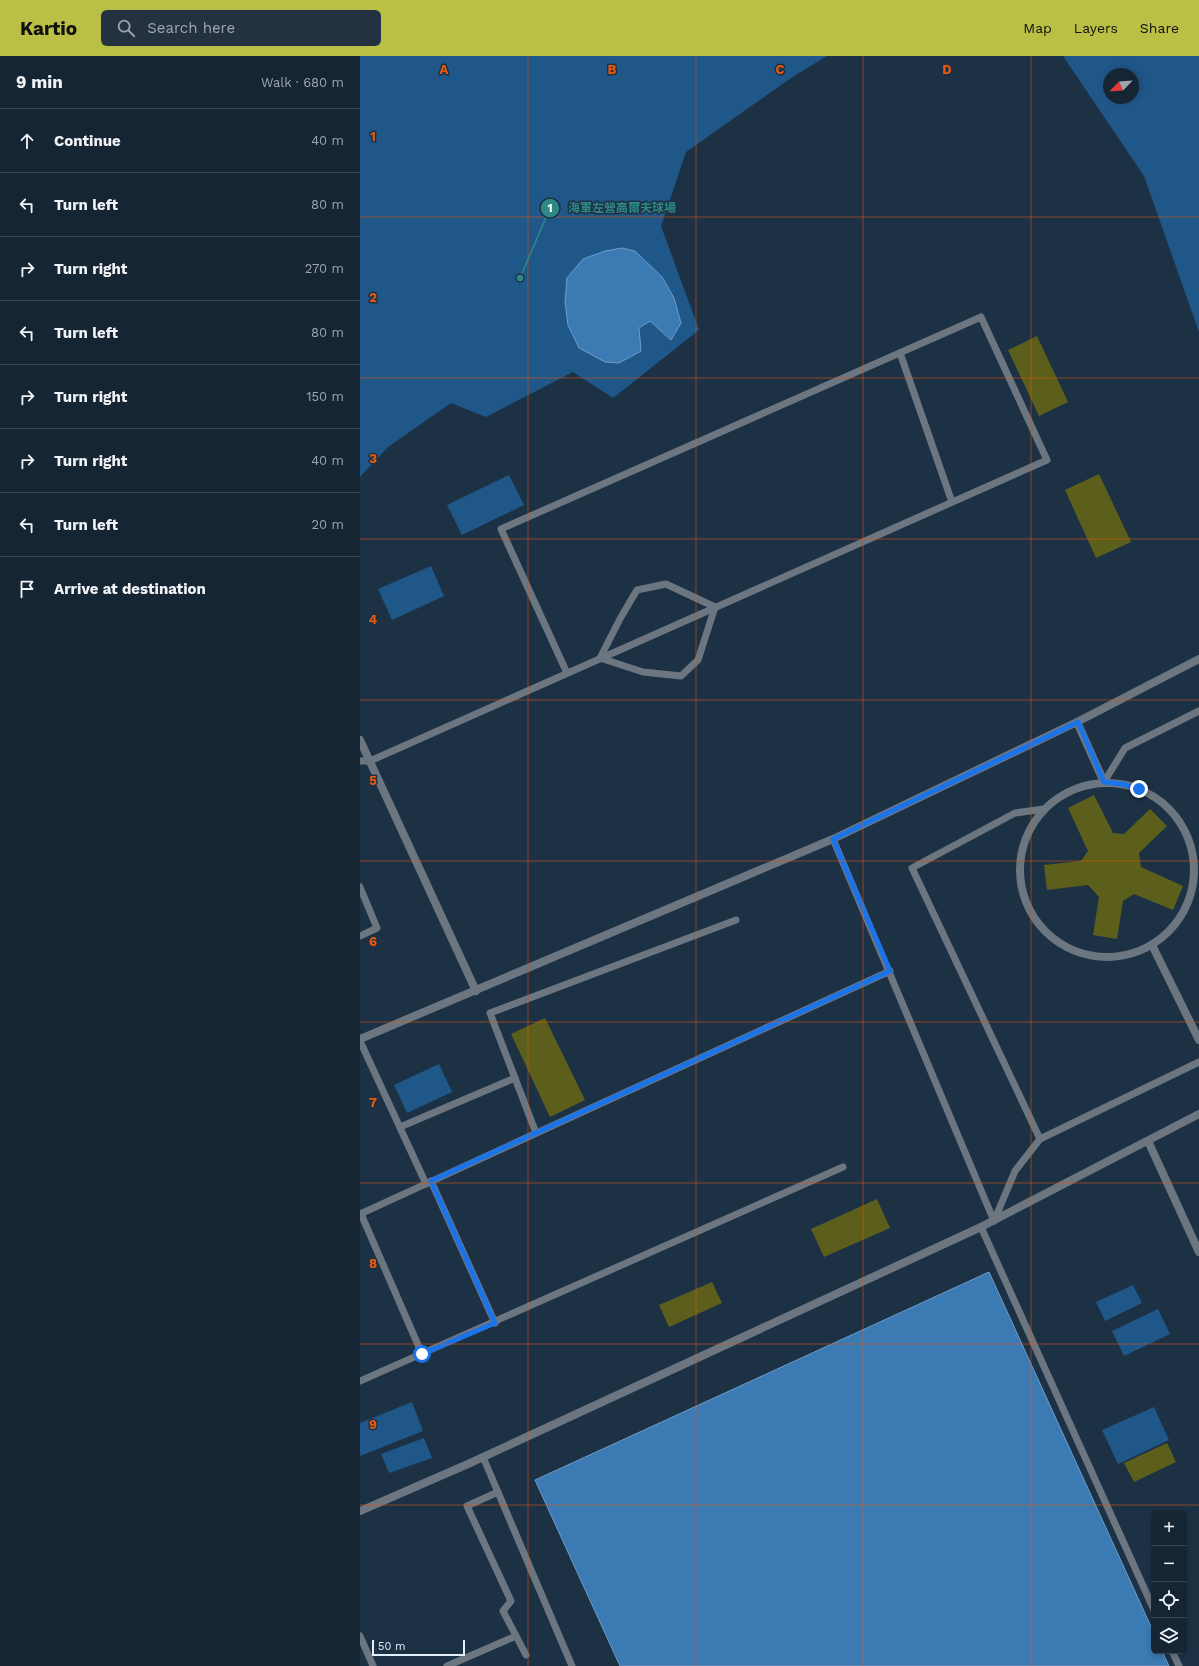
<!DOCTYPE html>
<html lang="en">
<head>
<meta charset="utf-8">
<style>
  :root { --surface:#162534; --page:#233140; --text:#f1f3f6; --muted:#9ea5ac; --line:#35424f; --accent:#bac046 }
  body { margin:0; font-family:"Work Sans","Noto Sans TC",sans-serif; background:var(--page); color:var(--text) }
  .controls { position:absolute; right:12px; bottom:12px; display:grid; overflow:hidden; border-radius:6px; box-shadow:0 2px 6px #0003 }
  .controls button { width:36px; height:36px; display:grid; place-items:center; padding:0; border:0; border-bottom:1px solid var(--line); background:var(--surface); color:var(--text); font:20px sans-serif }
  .compass { position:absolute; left:743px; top:12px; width:36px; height:36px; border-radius:50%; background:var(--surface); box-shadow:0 2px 6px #0003; rotate:245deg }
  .scale { position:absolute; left:12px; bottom:10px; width:93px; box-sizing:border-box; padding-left:4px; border:2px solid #e1eefb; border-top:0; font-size:11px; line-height:14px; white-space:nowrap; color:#e1eefb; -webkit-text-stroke:3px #1d3145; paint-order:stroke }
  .stop { position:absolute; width:12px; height:12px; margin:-9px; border:3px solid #1a73e8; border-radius:50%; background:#fff }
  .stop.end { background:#1a73e8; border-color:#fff; box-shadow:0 1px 4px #0008 }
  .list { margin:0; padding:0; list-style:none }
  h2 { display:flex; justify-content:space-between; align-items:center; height:52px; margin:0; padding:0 16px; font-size:17px }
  h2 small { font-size:13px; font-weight:400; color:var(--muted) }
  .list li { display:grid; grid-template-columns:26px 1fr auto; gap:12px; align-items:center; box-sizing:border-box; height:64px; padding:0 16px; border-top:1px solid var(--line) }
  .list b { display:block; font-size:15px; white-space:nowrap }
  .list em { font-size:13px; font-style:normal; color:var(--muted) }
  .icon { flex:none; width:22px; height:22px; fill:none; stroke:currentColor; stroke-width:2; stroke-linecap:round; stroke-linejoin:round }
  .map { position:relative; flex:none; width:839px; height:1610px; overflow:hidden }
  header { display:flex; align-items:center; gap:24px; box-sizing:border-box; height:56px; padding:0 20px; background:var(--accent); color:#111 }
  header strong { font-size:19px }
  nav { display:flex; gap:22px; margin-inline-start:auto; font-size:14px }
  .search { width:280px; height:36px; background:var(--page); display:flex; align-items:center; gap:10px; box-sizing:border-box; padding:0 14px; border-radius:6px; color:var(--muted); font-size:15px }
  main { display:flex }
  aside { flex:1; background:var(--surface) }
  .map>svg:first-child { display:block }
  .green { fill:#205789; fill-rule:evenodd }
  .water { fill:#3c7ab4; stroke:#6e9dc9 }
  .building { fill:#5c5f1b }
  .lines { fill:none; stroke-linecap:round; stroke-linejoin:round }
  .lane { stroke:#6c7680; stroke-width:7 }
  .street { stroke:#6c7680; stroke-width:8 }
  .route { stroke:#1a73e8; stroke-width:5 }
  .grid { fill:none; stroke:#e8590c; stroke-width:1; stroke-opacity:0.55 }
  .grid-label { font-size:13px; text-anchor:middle; font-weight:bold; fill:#e8590c; stroke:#1d3145; stroke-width:3; stroke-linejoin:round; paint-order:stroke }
  .leader { fill:none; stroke:#2e8883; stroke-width:1.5 }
  .callout-dot { fill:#2e8883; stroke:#1d3145; stroke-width:1.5 }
  .mark-label { font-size:12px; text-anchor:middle; font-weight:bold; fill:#fff }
  .callout-label { font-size:12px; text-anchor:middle; font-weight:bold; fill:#2e8883; stroke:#1d3145; stroke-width:3; stroke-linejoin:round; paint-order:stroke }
</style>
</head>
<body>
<header>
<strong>Kartio</strong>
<div class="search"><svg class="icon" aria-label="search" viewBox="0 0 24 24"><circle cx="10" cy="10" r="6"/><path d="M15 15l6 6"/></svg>Search here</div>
<nav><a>Map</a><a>Layers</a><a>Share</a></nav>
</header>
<main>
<aside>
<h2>9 min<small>Walk · 680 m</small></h2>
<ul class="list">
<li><svg class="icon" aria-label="ahead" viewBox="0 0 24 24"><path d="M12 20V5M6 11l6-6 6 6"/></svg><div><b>Continue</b></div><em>40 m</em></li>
<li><svg class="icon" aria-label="left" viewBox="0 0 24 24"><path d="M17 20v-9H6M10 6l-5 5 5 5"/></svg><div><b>Turn left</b></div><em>80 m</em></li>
<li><svg class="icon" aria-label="right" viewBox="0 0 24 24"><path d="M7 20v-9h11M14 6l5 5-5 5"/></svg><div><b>Turn right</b></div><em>270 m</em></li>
<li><svg class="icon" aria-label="left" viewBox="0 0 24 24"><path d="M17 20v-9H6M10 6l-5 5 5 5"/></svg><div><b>Turn left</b></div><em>80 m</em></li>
<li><svg class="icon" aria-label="right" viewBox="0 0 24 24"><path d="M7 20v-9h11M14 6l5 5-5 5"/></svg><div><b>Turn right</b></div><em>150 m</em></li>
<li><svg class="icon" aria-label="right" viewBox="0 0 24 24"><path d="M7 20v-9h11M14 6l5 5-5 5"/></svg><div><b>Turn right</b></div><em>40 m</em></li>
<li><svg class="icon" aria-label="left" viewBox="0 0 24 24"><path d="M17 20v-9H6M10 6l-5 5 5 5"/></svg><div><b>Turn left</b></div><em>20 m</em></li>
<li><svg class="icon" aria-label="arrive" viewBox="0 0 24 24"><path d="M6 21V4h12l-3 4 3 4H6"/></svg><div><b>Arrive at destination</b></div></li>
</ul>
</aside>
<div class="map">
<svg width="839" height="1610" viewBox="0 0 839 1610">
  <rect width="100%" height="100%" fill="#1d3145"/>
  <g class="green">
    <path d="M 0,0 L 467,0 L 434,20 L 326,96 L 301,170 L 339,274 L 253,342 L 213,316 L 126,361 L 91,347 L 28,391 L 0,421 Z"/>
    <path d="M 703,0 L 839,0 L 839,276 L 784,120 ZM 749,18 L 773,18 L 773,42 L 749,42 Z"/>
    <path d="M 149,419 L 164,449 L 102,479 L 87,449 Z"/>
    <path d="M 71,510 L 84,540 L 32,564 L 18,533 Z"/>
    <path d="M 79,1008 L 92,1036 L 47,1057 L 34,1029 Z"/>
    <path d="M 773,1229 L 782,1247 L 745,1265 L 736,1246 Z"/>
    <path d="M 798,1253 L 810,1278 L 764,1300 L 752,1275 Z"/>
    <path d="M 52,1346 L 63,1375 L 0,1400 L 0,1367 Z"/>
    <path d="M 794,1351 L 809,1384 L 758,1408 L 742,1374 Z"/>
    <path d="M 64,1382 L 72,1402 L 29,1417 L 21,1398 Z"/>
  </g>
  <g class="water">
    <path d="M 262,192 L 275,195 L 302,221 L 314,242 L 321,267 L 311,284 L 290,265 L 279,272 L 281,295 L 259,307 L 245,306 L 219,292 L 208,269 L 205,246 L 207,222 L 223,203 L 245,195 Z"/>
    <path d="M 629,1216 L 794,1577 L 794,1595 L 802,1595 L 809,1610 L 260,1610 L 175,1424 Z"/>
  </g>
  <g class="building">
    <path d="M 677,280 L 708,346 L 679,360 L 648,294 Z"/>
    <path d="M 739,418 L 771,486 L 736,502 L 705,434 Z"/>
    <path d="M 734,739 L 753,777 L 764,778 L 790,753 L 807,770 L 779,797 L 781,811 L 823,830 L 813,854 L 774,838 L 763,845 L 757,883 L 733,879 L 739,841 L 728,829 L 687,834 L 684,809 L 721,805 L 728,795 L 708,752 Z"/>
    <path d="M 185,962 L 225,1044 L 190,1061 L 151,978 Z"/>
    <path d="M 517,1143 L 530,1172 L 464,1201 L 451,1173 Z"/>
    <path d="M 352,1226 L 362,1247 L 309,1271 L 299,1249 Z"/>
    <path d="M 807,1387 L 816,1406 L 774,1426 L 764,1407 Z"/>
  </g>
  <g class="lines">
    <g class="lane">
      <path d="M 540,297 L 592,446"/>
      <path d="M 306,528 L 355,551 L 338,604 L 321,620 L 283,616 L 240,602 L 261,561 L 277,534 Z"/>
      <path d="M 0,705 L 10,705 L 687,404 L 621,261 L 141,473 L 207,617"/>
      <path d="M 744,726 L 765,692 L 839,655"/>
      <path d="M 473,783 L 634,1165"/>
      <path d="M 0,831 L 17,872 L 0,880"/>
      <path d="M 0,985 L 66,1128"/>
      <path d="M 40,1071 L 155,1022"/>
      <path d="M 176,1077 L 130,957 L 376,864"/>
      <path d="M 680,1083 L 552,812 L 655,757 L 684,753"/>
      <path d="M 71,1125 L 135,1267"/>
      <path d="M 0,1158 L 530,915"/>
      <path d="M 1,1158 L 62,1298"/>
      <path d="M 634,1165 L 655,1115 L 680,1083 L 839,1006"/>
      <path d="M 621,1171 L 794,1554"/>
      <path d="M 0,1325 L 483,1111"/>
      <path d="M 123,1401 L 212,1610"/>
      <path d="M 138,1436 L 107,1450 L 151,1545 L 143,1555 L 166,1599"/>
      <path d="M 0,1580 L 13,1610"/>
      <path d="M 812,1595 L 819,1610"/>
      <path d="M 87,1610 L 156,1580"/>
    </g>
    <g class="street">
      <path d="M 717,666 L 744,726"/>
      <path d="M 0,684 L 116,935"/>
      <circle cx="747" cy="814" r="87"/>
      <path d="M 792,889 L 839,984"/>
      <path d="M 0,983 L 473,783 L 717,666 L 839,603"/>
      <path d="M 788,1085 L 839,1196"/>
      <path d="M 0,1455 L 108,1408 L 621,1171 L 839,1058"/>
    </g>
  </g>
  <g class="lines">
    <path class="route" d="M 62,1298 L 135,1267 L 71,1125 L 530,915 L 473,783 L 718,666 L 744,726 L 762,728 L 779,733"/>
  </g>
  <path class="grid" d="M 168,0 L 168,1610M 336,0 L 336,1610M 503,0 L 503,1610M 671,0 L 671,1610M 0,161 L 839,161M 0,322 L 839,322M 0,483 L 839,483M 0,644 L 839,644M 0,805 L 839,805M 0,966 L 839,966M 0,1127 L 839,1127M 0,1288 L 839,1288M 0,1449 L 839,1449"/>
  <g class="grid-label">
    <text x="84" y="18">A</text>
    <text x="252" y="18">B</text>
    <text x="420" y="18">C</text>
    <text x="587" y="18">D</text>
    <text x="13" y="85">1</text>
    <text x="13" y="246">2</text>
    <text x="13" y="407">3</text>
    <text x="13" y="568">4</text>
    <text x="13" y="729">5</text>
    <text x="13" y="890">6</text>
    <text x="13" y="1051">7</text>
    <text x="13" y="1212">8</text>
    <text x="13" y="1373">9</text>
  </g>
  <path class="leader" d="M160 222L190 152"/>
  <g class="callout-dot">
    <circle cx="160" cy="222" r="4"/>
    <circle cx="190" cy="152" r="10"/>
  </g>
  <g class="mark-label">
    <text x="190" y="156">1</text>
  </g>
  <g class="callout-label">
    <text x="262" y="156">海軍左營高爾夫球場</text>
  </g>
</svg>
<div class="controls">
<button>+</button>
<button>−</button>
<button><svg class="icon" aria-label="locate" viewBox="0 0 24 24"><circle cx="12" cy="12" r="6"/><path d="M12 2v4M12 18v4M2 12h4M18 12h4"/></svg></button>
<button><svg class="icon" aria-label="layers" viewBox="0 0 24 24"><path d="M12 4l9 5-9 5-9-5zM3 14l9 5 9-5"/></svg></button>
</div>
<svg class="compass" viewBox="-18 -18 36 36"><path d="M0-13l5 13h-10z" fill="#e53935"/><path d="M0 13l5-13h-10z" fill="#9ea5ac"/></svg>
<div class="scale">50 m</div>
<div class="stop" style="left:62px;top:1298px"></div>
<div class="stop end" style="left:779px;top:733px"></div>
</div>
</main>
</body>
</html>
